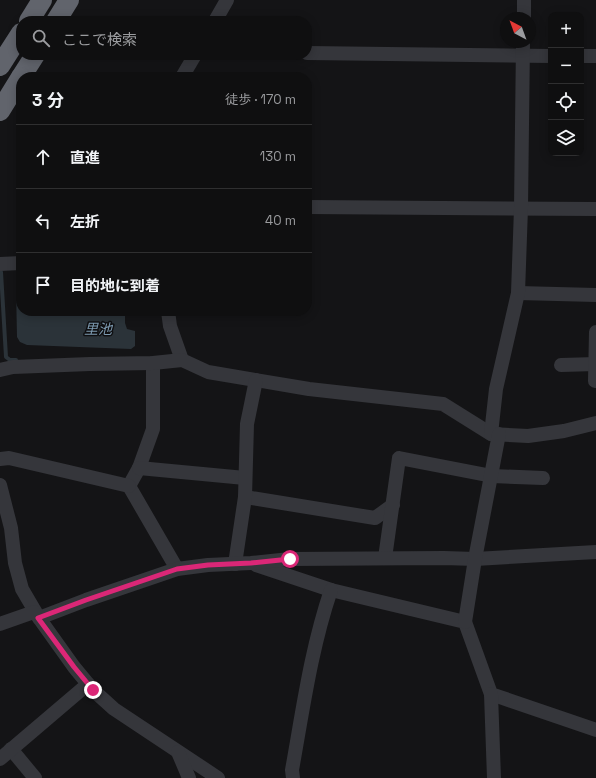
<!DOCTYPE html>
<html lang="ja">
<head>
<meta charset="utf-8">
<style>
  :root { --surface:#0f0f10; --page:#181819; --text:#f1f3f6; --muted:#9b9c9f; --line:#2f2f30 }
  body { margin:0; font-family:"Space Grotesk","Noto Sans JP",sans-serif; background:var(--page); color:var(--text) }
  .controls { position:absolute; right:12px; top:12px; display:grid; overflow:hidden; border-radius:8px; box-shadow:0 2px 10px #0003 }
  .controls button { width:36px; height:36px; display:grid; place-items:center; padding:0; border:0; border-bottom:1px solid var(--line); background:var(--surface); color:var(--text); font:20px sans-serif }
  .compass { position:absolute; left:500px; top:12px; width:36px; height:36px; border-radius:50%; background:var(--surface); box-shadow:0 2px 10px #0003; rotate:319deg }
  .stop { position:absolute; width:12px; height:12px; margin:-9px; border:3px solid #db2777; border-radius:50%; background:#fff }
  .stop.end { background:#db2777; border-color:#fff; box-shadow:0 1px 4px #0008 }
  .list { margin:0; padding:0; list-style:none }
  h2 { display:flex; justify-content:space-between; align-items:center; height:52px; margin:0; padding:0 16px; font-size:17px }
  h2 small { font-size:13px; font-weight:400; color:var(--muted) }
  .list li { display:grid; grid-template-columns:26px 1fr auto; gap:12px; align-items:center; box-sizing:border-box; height:64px; padding:0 16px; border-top:1px solid var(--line) }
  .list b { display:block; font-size:15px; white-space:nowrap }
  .list em { font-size:13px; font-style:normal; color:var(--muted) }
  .icon { flex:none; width:22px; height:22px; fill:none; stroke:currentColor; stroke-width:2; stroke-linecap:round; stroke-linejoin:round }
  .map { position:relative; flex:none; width:596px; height:778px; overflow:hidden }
  .search { position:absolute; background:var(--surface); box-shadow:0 2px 10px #0003; left:16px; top:16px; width:296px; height:44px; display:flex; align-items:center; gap:10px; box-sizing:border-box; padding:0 14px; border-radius:16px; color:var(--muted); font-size:15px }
  .panel { position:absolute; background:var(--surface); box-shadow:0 2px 10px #0003; left:16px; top:72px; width:296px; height:244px; border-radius:16px }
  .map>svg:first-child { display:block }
  .water { fill:#2b3339 }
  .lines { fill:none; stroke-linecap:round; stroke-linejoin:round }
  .stream { stroke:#2b3339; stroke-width:4 }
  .minor { stroke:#35363b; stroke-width:14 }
  .highway { stroke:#61646c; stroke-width:20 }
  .route { stroke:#db2777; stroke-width:5 }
  .labels { text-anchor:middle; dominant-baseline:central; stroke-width:3; stroke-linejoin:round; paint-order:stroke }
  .water-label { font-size:14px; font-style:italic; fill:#7d9ab0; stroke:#0f0f11 }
</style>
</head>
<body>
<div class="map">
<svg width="596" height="778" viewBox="0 0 596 778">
  <rect width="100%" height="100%" fill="#141416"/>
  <path class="water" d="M 21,281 L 21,311 L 125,311 L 125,323 L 127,329 L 135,331 L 135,346 L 131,349 L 27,345 L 20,342 L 17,337 L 16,288 L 17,283 Z"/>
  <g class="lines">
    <path class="stream" d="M 0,272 L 1,272 L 6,357 L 10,360 L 16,360"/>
    <g class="minor">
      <path d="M 524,18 L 524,0"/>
      <path d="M 215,21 L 227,0"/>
      <path d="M 307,53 L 551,56"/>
      <path d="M 581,56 L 596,56"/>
      <path d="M 182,77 L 195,55"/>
      <path d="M 307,207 L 596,209"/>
      <path d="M 0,264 L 21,263"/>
      <path d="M 518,293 L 596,295"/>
      <path d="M 168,311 L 170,326 L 182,360"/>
      <path d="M 153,363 L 153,429 L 139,468 L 129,486 L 177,569"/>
      <path d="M 561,365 L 596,364"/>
      <path d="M 0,370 L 13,367 L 90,364 L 153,363 L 182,360 L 208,372 L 309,389 L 443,404 L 491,434 L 528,436 L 564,431 L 596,423"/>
      <path d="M 595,381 L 596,332"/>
      <path d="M 491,434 L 496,389 L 518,293 L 521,208 L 523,42"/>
      <path d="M 0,459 L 9,458 L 129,486"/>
      <path d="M 139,468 L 245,478"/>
      <path d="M 0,485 L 11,528 L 15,563 L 22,589 L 39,618 L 74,667 L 93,690 L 114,709 L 218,778"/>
      <path d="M 245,497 L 375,518 L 393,505"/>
      <path d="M 385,558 L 399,458 L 492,476 L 543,478"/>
      <path d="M 235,564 L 245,497 L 247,424 L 256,380"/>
      <path d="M 256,565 L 331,590 L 465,622 L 491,694 L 596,730"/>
      <path d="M 39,618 L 86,600 L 177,569 L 208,565 L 251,563 L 290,559 L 444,558 L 475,559 L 596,552"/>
      <path d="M 465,622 L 475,559 L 499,434"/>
      <path d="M 0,624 L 34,612"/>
      <path d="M 491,694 L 494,778"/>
      <path d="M 11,749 L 35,778"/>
      <path d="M 178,752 L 189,778"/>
      <path d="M 0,759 L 88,684"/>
      <path d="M 293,778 L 292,770 C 303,709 311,649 331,590"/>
    </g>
    <g class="highway">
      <path d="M 29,21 L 42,0"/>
      <path d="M 56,21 L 69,0"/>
      <path d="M 0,66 L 21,33"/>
      <path d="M 21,77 L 35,55"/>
      <path d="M 0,111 L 21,77"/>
    </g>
  </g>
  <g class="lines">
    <path class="route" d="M 93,690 L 74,667 L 38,618 L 86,600 L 177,569 L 208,565 L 251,563 L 290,559"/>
  </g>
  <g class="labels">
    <g class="water-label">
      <text x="98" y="329">里池</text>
    </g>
  </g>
</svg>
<div class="controls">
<button>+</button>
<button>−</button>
<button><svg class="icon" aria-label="locate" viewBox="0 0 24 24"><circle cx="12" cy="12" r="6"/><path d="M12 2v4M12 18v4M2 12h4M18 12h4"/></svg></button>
<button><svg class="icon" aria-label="layers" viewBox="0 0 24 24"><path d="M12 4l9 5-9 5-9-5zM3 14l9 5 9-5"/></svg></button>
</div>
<svg class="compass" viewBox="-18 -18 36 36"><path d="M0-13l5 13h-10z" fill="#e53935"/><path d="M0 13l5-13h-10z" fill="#9b9c9f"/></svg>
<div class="stop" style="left:290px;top:559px"></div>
<div class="stop end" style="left:93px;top:690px"></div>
<div class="search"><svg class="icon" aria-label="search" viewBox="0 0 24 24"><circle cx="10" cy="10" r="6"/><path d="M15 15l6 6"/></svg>ここで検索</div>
<section class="panel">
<h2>3 分<small>徒歩 · 170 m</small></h2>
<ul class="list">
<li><svg class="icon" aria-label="ahead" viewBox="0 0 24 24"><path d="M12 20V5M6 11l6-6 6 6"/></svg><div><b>直進</b></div><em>130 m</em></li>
<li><svg class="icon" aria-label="left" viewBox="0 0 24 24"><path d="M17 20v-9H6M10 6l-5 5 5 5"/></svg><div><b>左折</b></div><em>40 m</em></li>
<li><svg class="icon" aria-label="arrive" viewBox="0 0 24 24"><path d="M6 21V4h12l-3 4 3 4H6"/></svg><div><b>目的地に到着</b></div></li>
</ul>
</section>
</div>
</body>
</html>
